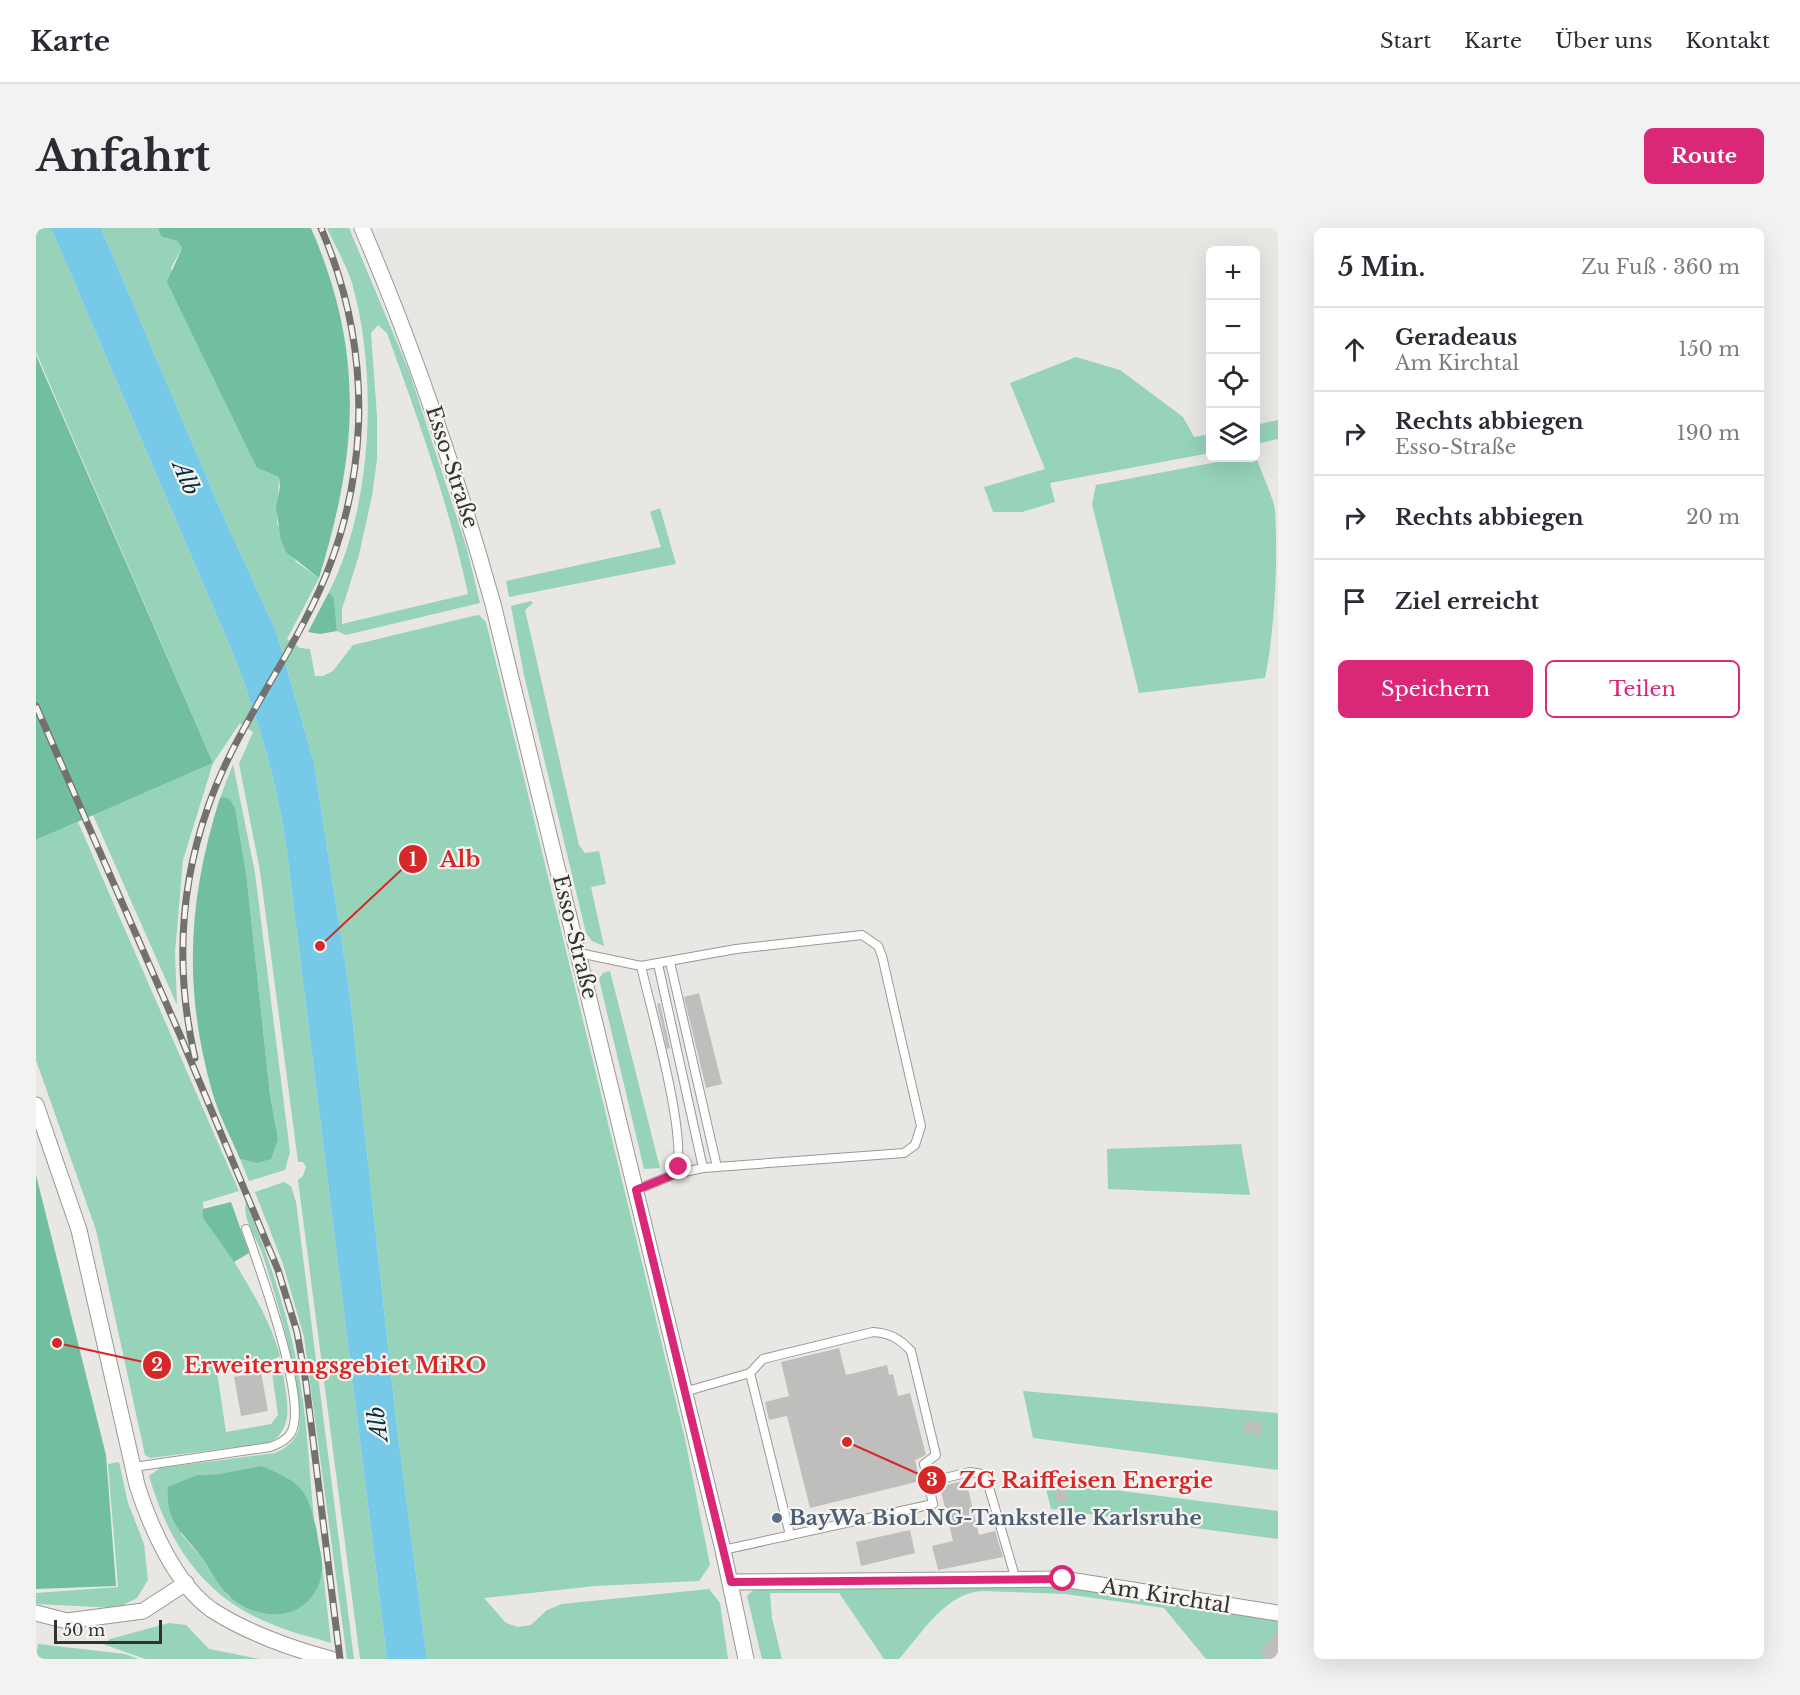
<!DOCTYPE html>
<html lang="de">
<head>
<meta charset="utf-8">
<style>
  :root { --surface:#fff; --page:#f2f2f3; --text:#2b2b33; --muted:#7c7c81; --line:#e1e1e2; --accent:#db2777 }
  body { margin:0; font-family:"Libre Baskerville",serif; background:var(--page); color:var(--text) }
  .controls { position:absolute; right:18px; top:18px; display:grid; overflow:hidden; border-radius:9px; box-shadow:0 6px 24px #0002 }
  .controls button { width:54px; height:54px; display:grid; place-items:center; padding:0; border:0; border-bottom:2px solid var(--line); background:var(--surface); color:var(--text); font:30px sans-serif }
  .scale { position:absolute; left:18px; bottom:15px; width:108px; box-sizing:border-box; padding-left:6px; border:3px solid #333231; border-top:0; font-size:16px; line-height:21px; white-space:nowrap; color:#333231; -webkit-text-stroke:4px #f6f4f1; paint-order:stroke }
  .stop { position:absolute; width:18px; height:18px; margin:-14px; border:4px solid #db2777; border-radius:50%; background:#fff }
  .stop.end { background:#db2777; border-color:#fff; box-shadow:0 2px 6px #0008 }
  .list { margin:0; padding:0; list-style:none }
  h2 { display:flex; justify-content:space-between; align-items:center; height:78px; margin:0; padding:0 24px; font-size:26px }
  h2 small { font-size:20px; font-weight:400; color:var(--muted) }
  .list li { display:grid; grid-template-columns:39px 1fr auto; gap:18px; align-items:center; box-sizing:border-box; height:84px; padding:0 24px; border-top:2px solid var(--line) }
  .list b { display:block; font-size:22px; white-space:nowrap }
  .list p { margin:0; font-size:20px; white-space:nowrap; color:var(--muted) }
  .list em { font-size:20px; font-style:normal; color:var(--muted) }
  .actions { display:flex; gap:12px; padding:18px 24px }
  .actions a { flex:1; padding:14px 0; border:2px solid var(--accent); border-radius:9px; text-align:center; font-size:21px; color:var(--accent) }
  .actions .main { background:var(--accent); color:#fff }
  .icon { flex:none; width:33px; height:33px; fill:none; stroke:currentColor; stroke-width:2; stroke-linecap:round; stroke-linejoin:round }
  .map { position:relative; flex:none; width:1242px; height:1431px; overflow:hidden; border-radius:9px }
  header { display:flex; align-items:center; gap:36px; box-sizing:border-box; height:84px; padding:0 30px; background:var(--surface); border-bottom:2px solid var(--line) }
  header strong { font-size:28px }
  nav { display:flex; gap:33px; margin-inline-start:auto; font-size:21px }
  .intro { display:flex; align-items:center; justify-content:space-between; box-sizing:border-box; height:144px; padding:0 36px }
  h1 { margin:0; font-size:42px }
  .button { padding:15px 27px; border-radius:9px; background:var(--accent); color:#fff; font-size:21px; font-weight:700 }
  main { display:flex; gap:36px; padding:0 36px }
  aside { flex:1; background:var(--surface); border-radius:9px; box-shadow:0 6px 24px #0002 }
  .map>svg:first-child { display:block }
  .green { fill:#96d3b8; fill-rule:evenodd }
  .forest { fill:#71bf9e }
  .water { fill:#76cae8 }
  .building { fill:#c0bebc }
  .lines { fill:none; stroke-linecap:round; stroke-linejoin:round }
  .service-casing { stroke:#999896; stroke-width:10 }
  .minor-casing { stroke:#999896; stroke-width:17 }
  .service { stroke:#fff; stroke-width:8 }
  .minor { stroke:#fff; stroke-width:15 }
  .rail-casing { stroke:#727170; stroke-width:7 }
  .rail { stroke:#f6f4f1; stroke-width:4.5; stroke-dasharray:14; stroke-linecap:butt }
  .route { stroke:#db2777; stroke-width:8 }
  .service-dot { fill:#5c6f8a; stroke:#f6f4f1; stroke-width:2 }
  .labels { text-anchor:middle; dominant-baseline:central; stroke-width:4.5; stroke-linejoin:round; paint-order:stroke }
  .street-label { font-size:21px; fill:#333231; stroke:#f6f4f1 }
  .service-label { font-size:21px; font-weight:bold; fill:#4e5e75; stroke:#f6f4f1; text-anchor:start }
  .water-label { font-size:22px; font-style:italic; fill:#052e3b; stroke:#f6f4f1 }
  .leader { fill:none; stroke:#d62828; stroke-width:2 }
  .callout-dot { fill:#d62828; stroke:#f6f4f1; stroke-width:2 }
  .mark-label { font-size:18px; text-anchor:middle; font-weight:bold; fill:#fff }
  .callout-label { font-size:22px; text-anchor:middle; font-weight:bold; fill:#d62828; stroke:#f6f4f1; stroke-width:4.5; stroke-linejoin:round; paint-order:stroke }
</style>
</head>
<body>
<header>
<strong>Karte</strong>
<nav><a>Start</a><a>Karte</a><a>Über uns</a><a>Kontakt</a></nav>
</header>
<div class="intro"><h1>Anfahrt</h1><a class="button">Route</a></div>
<main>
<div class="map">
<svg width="1242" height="1431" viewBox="0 0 1242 1431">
  <rect width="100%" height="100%" fill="#e8e7e4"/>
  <g class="green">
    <path d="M 0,0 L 15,0 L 199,430 C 222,491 240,551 250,616 L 351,1431 L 324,1431 L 262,952 L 267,948 L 270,939 L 267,934 L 262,934 L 224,643 L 203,536 L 217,504 L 204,495 L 177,535 L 147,632 L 139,725 L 141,777 L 57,587 L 177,535 L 0,124 Z"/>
    <path d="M 65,0 L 122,0 L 125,7 L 141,13 L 146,20 L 135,40 L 221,240 L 243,249 L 241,295 L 260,334 L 283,350 L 251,411 L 264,420 L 274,421 L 279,448 L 287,448 L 297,443 L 317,417 L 437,388 L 443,387 L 450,394 L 649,1211 L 674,1337 L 663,1353 L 559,1358 L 448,1370 L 470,1395 L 482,1399 L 495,1397 L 511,1382 L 526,1376 L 673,1361 L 684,1375 L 692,1431 L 391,1431 L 361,1200 L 313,760 L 278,535 L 240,403 L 185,283 Z"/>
    <path d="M 291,0 L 313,0 L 373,143 L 431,321 L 444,375 L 310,407 L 301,403 L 298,370 L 293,364 C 337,278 342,147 316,55 C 310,36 299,18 291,0 ZM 342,97 L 351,105 C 382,191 413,276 432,366 L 306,396 L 306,381 L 323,327 L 336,268 L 341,232 L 341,189 L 335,105 Z"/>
    <path d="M 1040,129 L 1084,142 L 1147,189 L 1158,209 L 1174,206 L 1174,225 L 1014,255 L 1019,274 L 986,284 L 957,284 L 948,259 L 1009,241 L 974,155 Z"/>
    <path d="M 1242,192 L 1242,211 L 1220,216 L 1220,197 Z"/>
    <path d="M 1220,229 C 1226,246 1235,264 1239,281 C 1242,331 1239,401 1229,450 L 1103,465 L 1056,276 L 1060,257 L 1202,230 Z"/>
    <path d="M 624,280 L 640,336 L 473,369 L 470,353 L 625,319 L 614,284 Z"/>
    <path d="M 495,373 L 497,375 L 489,382 L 543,617 L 549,625 L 563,623 L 570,656 L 555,659 L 568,718 L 556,713 L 550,705 L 488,447 L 475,378 Z"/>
    <path d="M 197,536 L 219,645 L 254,924 L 249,942 L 213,953 L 204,931 L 220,935 L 242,911 L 234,867 L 211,653 L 188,569 L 184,570 Z"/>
    <path d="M 42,594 L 203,963 L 167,974 C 167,999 186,1014 199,1035 C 217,1065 235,1094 244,1128 L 234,1133 L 181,1144 L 190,1204 L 235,1196 L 242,1187 L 236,1145 L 247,1145 C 250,1171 260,1198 234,1215 L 114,1230 L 109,1227 L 60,1002 L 0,832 L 0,612 Z"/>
    <path d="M 574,743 L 624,940 L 608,941 L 563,751 L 567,745 Z"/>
    <path d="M 1205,916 L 1214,967 L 1072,961 L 1071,921 Z"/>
    <path d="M 248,954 L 255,958 L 260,974 L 318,1431 L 311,1431 L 268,1109 L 247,1036 L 219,964 Z"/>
    <path d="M 210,974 C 232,1027 250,1080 261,1136 C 271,1187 273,1240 278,1291 L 266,1262 L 225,1238 L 183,1246 L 161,1247 L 145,1306 L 165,1329 L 192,1368 L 227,1385 L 279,1364 L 287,1344 L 295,1415 C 276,1409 256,1405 238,1397 C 169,1371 133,1317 113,1248 L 124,1240 L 239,1225 C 249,1221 258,1214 262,1204 C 271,1170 238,1061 226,1025 C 220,1009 206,991 210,974 Z"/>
    <path d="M 987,1163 L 1242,1185 L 1242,1242 L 997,1210 Z"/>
    <path d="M 83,1234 L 92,1275 L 108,1316 L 112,1352 L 101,1370 L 81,1380 L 0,1376 L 0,1365 L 82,1359 L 72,1236 Z"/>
    <path d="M 1008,1253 L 1242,1283 L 1242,1311 L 1015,1281 Z"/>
    <path d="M 999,1357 L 1030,1359 L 1242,1392 L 1242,1431 L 1170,1431 L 1128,1380 L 1029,1366 L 948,1363 C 911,1363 886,1405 863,1431 L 848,1431 L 803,1365 L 734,1365 L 736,1390 L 746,1431 L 726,1431 L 711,1368 L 718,1361 Z"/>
    <path d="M 133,1395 L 150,1397 L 173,1421 L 224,1431 L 109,1431 L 67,1416 L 74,1411 Z"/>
    <path d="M 2,1416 L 89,1426 L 102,1431 L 0,1431 Z"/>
  </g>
  <g class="forest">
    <path d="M 122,0 L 275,0 C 329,125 322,223 283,350 L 250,324 L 245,312 L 240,280 L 244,259 L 243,249 L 221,240 L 131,54 L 146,20 L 141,13 L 125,8 Z"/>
    <path d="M 0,127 L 177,535 L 0,612 Z"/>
    <path d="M 293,364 L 298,370 L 301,403 L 284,406 L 272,404 Z"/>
    <path d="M 188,569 L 194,572 L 199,580 L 211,653 L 234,867 L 242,911 L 235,931 L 220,935 L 204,931 C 195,909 182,886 176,863 C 147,761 152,670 184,570 Z"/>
    <path d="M 0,947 L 70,1227 L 80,1358 L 0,1361 Z"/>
    <path d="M 195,974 L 213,1025 L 198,1034 L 167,990 L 167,981 Z"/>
    <path d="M 225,1238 C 239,1244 255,1250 265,1261 C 274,1272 278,1291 281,1304 C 282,1316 288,1333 286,1345 C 277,1393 225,1397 193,1368 C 182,1358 175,1342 166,1330 C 147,1304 129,1295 132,1259 L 161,1247 L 183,1246 Z"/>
  </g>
  <path class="water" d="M 15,0 L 65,0 L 185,283 L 240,403 L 278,535 L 313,760 L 361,1200 L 391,1431 L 351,1431 L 250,616 C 240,551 222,491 199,430 Z"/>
  <g class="building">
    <path d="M 663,765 L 686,856 L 670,860 L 648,769 Z"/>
    <path d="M 624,775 L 634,820 L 631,821 L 621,776 Z"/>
    <path d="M 803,1120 L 810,1147 L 851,1137 L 853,1147 L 857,1146 L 862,1168 L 874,1165 L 890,1227 L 879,1232 L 884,1253 L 774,1280 L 751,1188 L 733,1192 L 729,1174 L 753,1168 L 745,1134 Z"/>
    <path d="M 225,1144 L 232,1183 L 205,1188 L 198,1149 Z"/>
    <path d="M 1209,1192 L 1226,1194 L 1224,1207 L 1208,1205 Z"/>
    <path d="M 930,1252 L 943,1307 L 959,1303 L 967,1329 L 902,1342 L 896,1318 L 917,1313 L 904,1259 Z"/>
    <path d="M 1021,1259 L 1032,1260 L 1030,1275 L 1019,1273 Z"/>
    <path d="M 874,1302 L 879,1325 L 825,1338 L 820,1314 Z"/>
    <path d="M 1242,1401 L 1242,1431 L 1232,1431 L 1224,1425 Z"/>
  </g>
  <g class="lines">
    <defs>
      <g id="service">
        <path d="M 543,725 L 605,738 L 700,721 L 826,707 L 842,718 L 846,728 L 885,898 L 879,917 L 868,925 L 667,940 L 639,946 L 600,962"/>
        <path d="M 634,734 L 681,939"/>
        <path d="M 622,736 L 667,940"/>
        <path d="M 605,738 C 614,778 654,916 639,946"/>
        <path d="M 714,1145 L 754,1307"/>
        <path d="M 648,1164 L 714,1145 L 727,1131 L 837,1104 C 854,1105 864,1111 875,1123 L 900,1227 L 888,1236 L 897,1276 L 687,1322"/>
        <path d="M 98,1239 L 234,1219 C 243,1216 252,1212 256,1203 C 271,1169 223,1039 210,1001"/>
        <path d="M 892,1254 L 934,1244 L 946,1246 L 952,1256 L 980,1352"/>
      </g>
      <g id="minor">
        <path d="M 326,0 C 379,123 421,248 457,376 L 687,1322 L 710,1431"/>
        <path d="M 0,877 L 43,1002 L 101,1257 C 114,1298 139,1356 176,1382 C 210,1404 256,1421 295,1431"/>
        <path d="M 695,1354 L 1027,1351 L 1242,1385"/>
        <path d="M 0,1385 L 31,1393 L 107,1383 L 150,1355"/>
      </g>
    </defs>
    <use href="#service" class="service-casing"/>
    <use href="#minor" class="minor-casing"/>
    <use href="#service" class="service"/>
    <use href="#minor" class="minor"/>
    <defs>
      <g id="rail">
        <path d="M 0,478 L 144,807 L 242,1042 L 261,1104 L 270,1155 L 304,1431"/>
        <path d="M 159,830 C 140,747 143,661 172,579 C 195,512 238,453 270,390 C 335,266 340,128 285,0"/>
      </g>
    </defs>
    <use href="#rail" class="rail-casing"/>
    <use href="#rail" class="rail"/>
  </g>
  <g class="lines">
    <path class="route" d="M 643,939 L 639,946 L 600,962 L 695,1354 L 1027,1351"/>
  </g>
  <circle class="service-dot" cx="741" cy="1290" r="6"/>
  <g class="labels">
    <g class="street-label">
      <text transform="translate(416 239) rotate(72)">Esso-Straße</text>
      <text transform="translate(539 709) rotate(76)">Esso-Straße</text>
      <text transform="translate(1130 1368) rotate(9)">Am Kirchtal</text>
    </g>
    <g class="service-label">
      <text x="753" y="1290">BayWa BioLNG-Tankstelle Karlsruhe</text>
    </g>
    <g class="water-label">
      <text transform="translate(150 250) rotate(67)">Alb</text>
      <text transform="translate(342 1196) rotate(-97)">Alb</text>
    </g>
  </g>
  <path class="leader" d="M284 718L377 631M21 1115L121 1137M811 1214L896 1252"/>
  <g class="callout-dot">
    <circle cx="284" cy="718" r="6"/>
    <circle cx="21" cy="1115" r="6"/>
    <circle cx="811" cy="1214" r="6"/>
    <circle cx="377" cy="631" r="15"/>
    <circle cx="121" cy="1137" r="15"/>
    <circle cx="896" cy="1252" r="15"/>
  </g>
  <g class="mark-label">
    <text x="377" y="638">1</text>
    <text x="121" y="1143">2</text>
    <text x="896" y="1258">3</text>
  </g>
  <g class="callout-label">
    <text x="424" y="639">Alb</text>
    <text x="299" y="1145">Erweiterungsgebiet MiRO</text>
    <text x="1050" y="1260">ZG Raiffeisen Energie</text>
  </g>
</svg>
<div class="controls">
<button>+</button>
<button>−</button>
<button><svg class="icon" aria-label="locate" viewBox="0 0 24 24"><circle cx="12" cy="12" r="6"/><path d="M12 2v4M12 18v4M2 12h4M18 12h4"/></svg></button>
<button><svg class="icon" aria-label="layers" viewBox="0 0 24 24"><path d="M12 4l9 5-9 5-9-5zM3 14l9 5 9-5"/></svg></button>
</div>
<div class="scale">50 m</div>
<div class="stop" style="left:1027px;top:1351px"></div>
<div class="stop end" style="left:643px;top:939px"></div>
</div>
<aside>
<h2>5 Min.<small>Zu Fuß · 360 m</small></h2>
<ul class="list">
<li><svg class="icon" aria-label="ahead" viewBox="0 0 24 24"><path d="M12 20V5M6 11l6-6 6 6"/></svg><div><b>Geradeaus</b><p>Am Kirchtal</p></div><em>150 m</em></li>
<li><svg class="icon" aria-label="right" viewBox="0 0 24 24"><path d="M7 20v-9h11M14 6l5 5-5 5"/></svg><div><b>Rechts abbiegen</b><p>Esso-Straße</p></div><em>190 m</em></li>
<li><svg class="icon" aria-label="right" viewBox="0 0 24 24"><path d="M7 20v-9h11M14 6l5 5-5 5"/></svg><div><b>Rechts abbiegen</b></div><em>20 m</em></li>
<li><svg class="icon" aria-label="arrive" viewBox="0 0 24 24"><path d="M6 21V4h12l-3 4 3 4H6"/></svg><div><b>Ziel erreicht</b></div></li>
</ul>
<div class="actions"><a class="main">Speichern</a><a>Teilen</a></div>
</aside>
</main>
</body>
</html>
